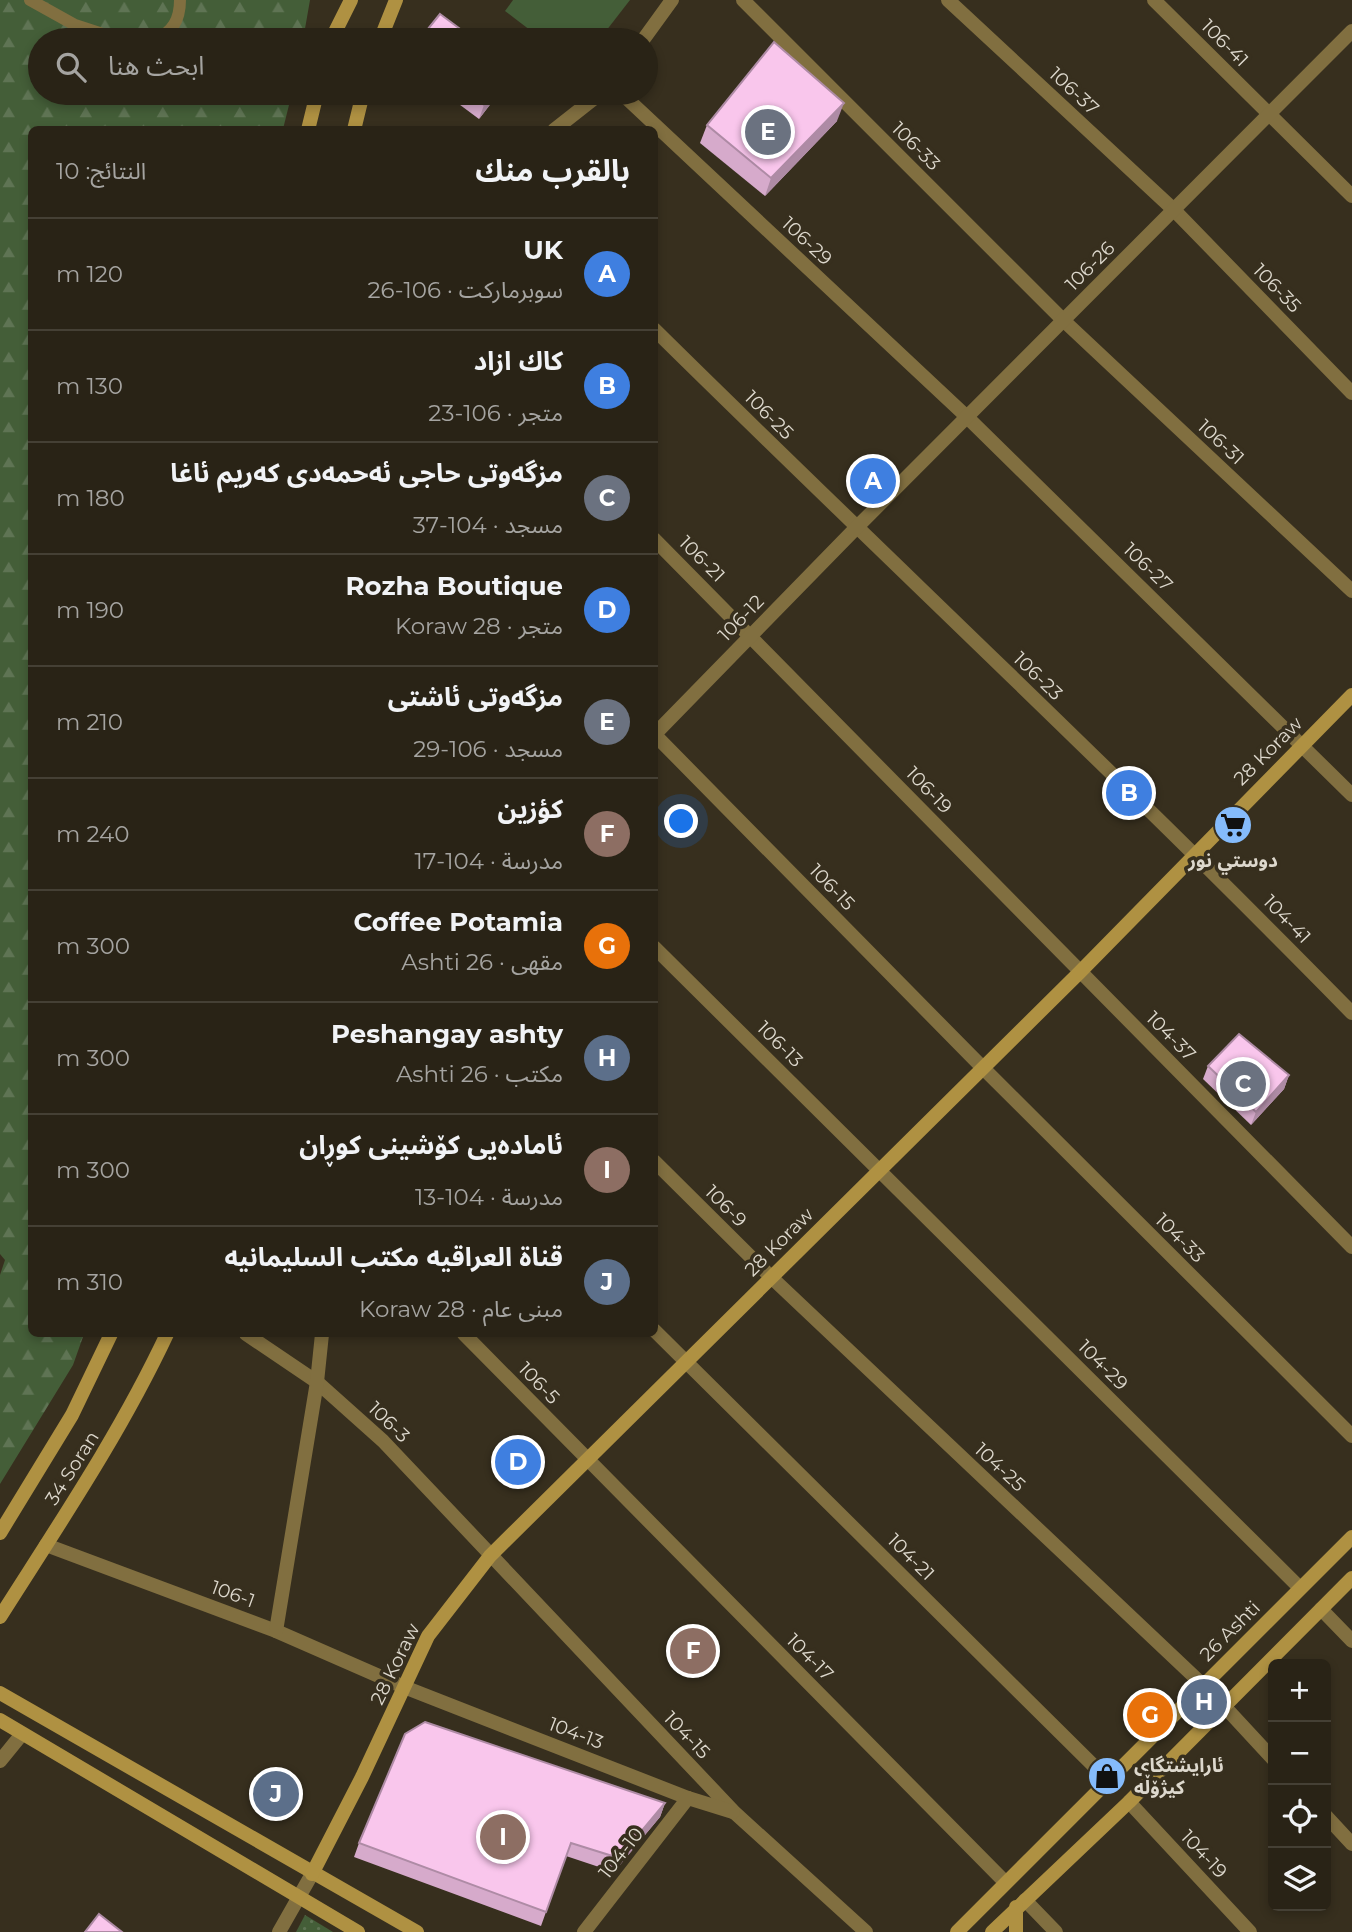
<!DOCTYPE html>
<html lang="ar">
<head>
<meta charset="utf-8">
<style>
  :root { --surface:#292316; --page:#312b1f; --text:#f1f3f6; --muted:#a5a4a1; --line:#454035; --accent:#8c9099 }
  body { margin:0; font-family:Montserrat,"Noto Sans Arabic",sans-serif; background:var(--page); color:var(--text); direction:rtl }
  .controls { position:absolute; right:21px; bottom:21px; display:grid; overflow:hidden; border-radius:10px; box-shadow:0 4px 10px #0003 }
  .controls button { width:63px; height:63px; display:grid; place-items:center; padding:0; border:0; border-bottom:2px solid var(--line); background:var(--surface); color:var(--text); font:35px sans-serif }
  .you { position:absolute; left:682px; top:822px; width:24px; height:24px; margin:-18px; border:5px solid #fff; border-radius:50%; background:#1a73e8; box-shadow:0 0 0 10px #1a73e833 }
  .badge { display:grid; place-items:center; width:46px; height:46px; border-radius:50%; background:var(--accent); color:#fff; font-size:23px; font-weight:700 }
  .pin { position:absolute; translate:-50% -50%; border:4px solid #fff; box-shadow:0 2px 7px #0006 }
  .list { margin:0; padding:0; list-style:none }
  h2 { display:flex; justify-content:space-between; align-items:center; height:91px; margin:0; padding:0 28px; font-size:30px }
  h2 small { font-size:23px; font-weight:400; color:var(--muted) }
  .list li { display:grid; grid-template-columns:46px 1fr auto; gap:21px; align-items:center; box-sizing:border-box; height:112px; padding:0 28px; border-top:2px solid var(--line) }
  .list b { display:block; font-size:26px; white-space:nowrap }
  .list p { margin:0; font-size:23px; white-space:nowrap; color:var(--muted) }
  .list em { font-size:23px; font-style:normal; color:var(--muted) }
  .icon { flex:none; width:38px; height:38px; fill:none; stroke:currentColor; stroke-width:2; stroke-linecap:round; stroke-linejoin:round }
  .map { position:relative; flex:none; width:1352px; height:1932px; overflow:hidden; direction:ltr }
  .search { position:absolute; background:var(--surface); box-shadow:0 4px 10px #0003; left:28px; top:28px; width:630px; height:77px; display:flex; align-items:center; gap:18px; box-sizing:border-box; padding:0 24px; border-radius:38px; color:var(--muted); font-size:26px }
  .panel { position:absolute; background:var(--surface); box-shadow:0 4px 10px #0003; left:28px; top:126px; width:630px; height:1211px; border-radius:10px; direction:rtl }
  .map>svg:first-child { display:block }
  .forest { fill:url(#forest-firs) }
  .park { fill:url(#park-dots) }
  .pitch { fill:#445e38 }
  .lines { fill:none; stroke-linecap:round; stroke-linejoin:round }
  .lane { stroke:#816f40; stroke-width:12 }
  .street { stroke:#816f40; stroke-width:14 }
  .secondary { stroke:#af9142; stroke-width:14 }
  .wall { fill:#d6aacb }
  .shaded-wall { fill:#ae8ba5 }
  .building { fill:#f9c6ec; stroke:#ae8ba5; stroke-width:2 }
  .labels { text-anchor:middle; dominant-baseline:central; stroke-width:7; stroke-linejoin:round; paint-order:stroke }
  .street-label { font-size:19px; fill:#ddd8cd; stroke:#372f1e }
  .poi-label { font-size:19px; font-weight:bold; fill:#ddd8cd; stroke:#372f1e }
</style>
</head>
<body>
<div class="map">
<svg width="1352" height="1932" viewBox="0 0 1352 1932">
  <defs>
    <pattern id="forest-firs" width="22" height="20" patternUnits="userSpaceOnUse" patternTransform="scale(1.75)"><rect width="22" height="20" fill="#445e38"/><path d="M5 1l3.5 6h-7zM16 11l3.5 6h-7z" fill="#5f7454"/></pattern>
    <pattern id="park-dots" width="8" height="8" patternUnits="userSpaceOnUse" patternTransform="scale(1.75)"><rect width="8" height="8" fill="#445e38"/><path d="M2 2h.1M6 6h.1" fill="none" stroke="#5f7454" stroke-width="1.8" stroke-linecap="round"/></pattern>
  </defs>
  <rect width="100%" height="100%" fill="#372f1e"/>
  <path class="forest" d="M 0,0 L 310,0 L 303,40 L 40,40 L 40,93 L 292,93 L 283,129 L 32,130 L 32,1334 L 84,1334 L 73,1365 L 0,1484 L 0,1275 L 5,1260 L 0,1254 Z"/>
  <path class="park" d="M 305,1915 L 333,1932 L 296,1932 Z"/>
  <path class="pitch" d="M 513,0 L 630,0 L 599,40 L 543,40 L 505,11 Z"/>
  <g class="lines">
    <g class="lane">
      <path d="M 30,0 L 75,25 L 121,40"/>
      <path d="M 154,40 C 173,33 180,19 180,0"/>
    </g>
    <g class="street">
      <path d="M 743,0 L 1063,320 L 1352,591"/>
      <path d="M 948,0 L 1174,210 L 1352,393"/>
      <path d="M 1154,0 L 1352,196"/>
      <path d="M 643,40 L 672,0"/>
      <path d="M 621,93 L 967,417 L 1352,795"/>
      <path d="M 554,130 L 601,93"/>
      <path d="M 654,329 C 886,558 1124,780 1352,1013"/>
      <path d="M 654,539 L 1352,1247"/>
      <path d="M 654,734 L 982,1067 L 1352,1436"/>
      <path d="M 654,735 L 856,528 L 1352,31"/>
      <path d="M 654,947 L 1300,1588"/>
      <path d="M 654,1161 L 771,1277 L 1203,1685"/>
      <path d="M 654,1330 L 1108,1780"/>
      <path d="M 246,1334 L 317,1382 L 383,1441 L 735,1813 L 866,1932"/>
      <path d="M 464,1334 L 1005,1882"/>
      <path d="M 46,1545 L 276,1631 L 404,1687 L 688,1798 L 733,1812"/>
      <path d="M 1321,1609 L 1352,1641"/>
      <path d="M 276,1631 L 317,1382 L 322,1334"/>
      <path d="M 1224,1706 L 1273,1759"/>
      <path d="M 0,1761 L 22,1734"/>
      <path d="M 1129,1802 L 1250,1932"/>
      <path d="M 1326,1816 L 1352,1844"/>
      <path d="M 1025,1900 L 1056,1932"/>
      <path d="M 279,1932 L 312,1874"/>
      <path d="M 584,1932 L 688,1798"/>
    </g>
    <g class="secondary">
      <path d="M 331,40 L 351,0"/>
      <path d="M 380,40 L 396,0"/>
      <path d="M 308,130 L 317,93"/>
      <path d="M 354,130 L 363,93"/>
      <path d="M 0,1533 L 72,1415 L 111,1334"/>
      <path d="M 0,1617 C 59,1524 120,1434 167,1334"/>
      <path d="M 0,1693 L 417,1932"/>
      <path d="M 0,1720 L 358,1932"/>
      <path d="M 312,1874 L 362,1777 L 428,1636 L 490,1556 L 1080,972 L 1352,695"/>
      <path d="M 957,1932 L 1352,1537"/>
      <path d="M 992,1932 L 1129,1802 L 1352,1578"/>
      <path d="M 1016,1932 L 1016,1907"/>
    </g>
  </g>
  <g class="wall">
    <path d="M 444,93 L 499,93 L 479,119 Z"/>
    <path d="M 837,121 L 765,196 L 700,143 L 707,125 Z"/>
    <path d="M 1208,1066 L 1289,1075 L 1284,1089 L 1251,1125 L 1203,1079 Z"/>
    <path d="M 665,1803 L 660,1817 L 614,1872 L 566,1856 L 541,1926 L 354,1857 L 359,1843 Z"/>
  </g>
  <g class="shaded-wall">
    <path d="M 494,93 L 499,93 L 479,119 L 484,105 Z"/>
    <path d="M 844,103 L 837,121 L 765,196 L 771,178 Z"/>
    <path d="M 1289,1075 L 1284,1089 L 1251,1125 L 1256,1112 Z"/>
    <path d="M 665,1803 L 660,1817 L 614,1872 L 619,1858 Z"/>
  </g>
  <g class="building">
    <path d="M 440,14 L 475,40 L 419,40 Z"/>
    <path d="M 774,42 L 844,103 L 771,178 L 707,125 Z"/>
    <path d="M 467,93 L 494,93 L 484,105 Z"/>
    <path d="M 1239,1034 L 1289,1075 L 1256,1112 L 1208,1066 Z"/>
    <path d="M 425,1722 L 665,1803 L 619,1858 L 571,1843 L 546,1912 L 359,1843 L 405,1734 Z"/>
    <path d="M 99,1914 L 122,1932 L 85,1932 Z"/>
  </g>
  <defs>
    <symbol id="supermarket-disc" viewBox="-11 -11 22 22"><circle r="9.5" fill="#85bbfb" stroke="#372f1e"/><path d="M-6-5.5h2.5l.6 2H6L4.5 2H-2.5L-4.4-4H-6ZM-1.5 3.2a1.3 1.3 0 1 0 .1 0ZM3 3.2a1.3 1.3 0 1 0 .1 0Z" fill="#111"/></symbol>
    <symbol id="shop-disc" viewBox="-11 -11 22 22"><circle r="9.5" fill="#85bbfb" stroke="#372f1e"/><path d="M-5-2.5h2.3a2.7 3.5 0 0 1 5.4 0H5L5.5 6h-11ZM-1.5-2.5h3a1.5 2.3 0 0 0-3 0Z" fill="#111"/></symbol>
  </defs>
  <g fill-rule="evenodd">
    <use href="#supermarket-disc" x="1211" y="803" width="44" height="44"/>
    <use href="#shop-disc" x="1085" y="1754" width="44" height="44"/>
  </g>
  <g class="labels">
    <g class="street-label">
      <text transform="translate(1225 43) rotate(45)">106-41</text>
      <text transform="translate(1074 91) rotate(43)">106-37</text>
      <text transform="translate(916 146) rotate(45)">106-33</text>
      <text transform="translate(807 241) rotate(43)">106-29</text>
      <text transform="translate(1090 266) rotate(-45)">106-26</text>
      <text transform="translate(1277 288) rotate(46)">106-35</text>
      <text transform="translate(769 415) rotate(45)">106-25</text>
      <text transform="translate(1221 442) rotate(43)">106-31</text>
      <text transform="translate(702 559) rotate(45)">106-21</text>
      <text transform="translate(1148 567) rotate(44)">106-27</text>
      <text transform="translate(741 618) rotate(-46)">106-12</text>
      <text transform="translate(1038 676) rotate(44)">106-23</text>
      <text transform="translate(1268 751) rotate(-45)">28 Koraw</text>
      <text transform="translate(929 790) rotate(46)">106-19</text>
      <text transform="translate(832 887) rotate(46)">106-15</text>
      <text transform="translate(1287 919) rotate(46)">104-41</text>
      <text transform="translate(1171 1036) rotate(45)">104-37</text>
      <text transform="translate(780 1044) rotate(45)">106-13</text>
      <text transform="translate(726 1206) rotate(45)">106-9</text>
      <text transform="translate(1180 1238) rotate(45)">104-33</text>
      <text transform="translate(779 1242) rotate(-45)">28 Koraw</text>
      <text transform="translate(1103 1365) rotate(45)">104-29</text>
      <text transform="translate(539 1383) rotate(46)">106-5</text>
      <text transform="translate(389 1422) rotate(44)">106-3</text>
      <text transform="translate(1000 1467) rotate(43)">104-25</text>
      <text transform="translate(72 1468) rotate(-58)">34 Soran</text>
      <text transform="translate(911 1557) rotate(45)">104-21</text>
      <text transform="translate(233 1594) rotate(20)">106-1</text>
      <text transform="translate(1230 1631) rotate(-45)">26 Ashti</text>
      <text transform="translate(810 1657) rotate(45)">104-17</text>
      <text transform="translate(395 1664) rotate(-64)">28 Koraw</text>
      <text transform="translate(576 1733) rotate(21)">104-13</text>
      <text transform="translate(687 1735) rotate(46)">104-15</text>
      <text transform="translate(621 1853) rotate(-52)">104-10</text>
      <text transform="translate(1204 1854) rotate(47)">104-19</text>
    </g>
    <g class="poi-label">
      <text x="1233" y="860">دوستي نور</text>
      <text x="1134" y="1765" text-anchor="start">ئارایشتگای<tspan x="1134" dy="22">کیژۆڵە</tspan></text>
    </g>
  </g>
</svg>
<div class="controls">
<button>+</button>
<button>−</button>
<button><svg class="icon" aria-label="locate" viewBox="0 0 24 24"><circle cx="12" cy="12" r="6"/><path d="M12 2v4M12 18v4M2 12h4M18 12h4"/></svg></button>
<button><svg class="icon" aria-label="layers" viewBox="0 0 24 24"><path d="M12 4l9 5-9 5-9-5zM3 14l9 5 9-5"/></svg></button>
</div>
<div class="you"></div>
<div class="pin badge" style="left:873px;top:481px;background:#3f7fe0">A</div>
<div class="pin badge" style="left:1129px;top:793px;background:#3f7fe0">B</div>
<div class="pin badge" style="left:1243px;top:1084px;background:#6b7280">C</div>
<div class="pin badge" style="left:518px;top:1462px;background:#3f7fe0">D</div>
<div class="pin badge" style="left:768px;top:132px;background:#6b7280">E</div>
<div class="pin badge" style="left:693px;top:1651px;background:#8d6e63">F</div>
<div class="pin badge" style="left:1150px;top:1715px;background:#e8710a">G</div>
<div class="pin badge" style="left:1204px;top:1702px;background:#5c6f8a">H</div>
<div class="pin badge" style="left:503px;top:1837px;background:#8d6e63">I</div>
<div class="pin badge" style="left:276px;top:1794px;background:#5c6f8a">J</div>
<div class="search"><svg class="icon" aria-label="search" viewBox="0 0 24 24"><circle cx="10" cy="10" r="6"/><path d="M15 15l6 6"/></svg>ابحث هنا</div>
<section class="panel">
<h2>بالقرب منك<small>النتائج: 10</small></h2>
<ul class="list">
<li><span class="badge" style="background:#3f7fe0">A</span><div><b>UK</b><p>سوبرماركت · 106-26</p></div><em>120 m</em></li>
<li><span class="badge" style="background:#3f7fe0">B</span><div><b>كاك ازاد</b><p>متجر · 106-23</p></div><em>130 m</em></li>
<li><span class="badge" style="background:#6b7280">C</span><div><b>مزگەوتی حاجی ئەحمەدی کەریم ئاغا</b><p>مسجد · 104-37</p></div><em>180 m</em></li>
<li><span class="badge" style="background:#3f7fe0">D</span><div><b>Rozha Boutique</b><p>متجر · 28 Koraw</p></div><em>190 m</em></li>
<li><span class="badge" style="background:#6b7280">E</span><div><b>مزگەوتی ئاشتی</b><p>مسجد · 106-29</p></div><em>210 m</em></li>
<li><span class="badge" style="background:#8d6e63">F</span><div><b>كؤزين</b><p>مدرسة · 104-17</p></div><em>240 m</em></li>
<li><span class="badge" style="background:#e8710a">G</span><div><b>Coffee Potamia</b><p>مقهى · 26 Ashti</p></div><em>300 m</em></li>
<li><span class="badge" style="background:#5c6f8a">H</span><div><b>Peshangay ashty</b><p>مكتب · 26 Ashti</p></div><em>300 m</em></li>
<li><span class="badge" style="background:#8d6e63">I</span><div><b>ئامادەیی کۆشینی کوڕان</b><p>مدرسة · 104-13</p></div><em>300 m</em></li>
<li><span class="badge" style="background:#5c6f8a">J</span><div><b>قناة العراقيه مكتب السليمانيه</b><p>مبنى عام · 28 Koraw</p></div><em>310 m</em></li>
</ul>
</section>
</div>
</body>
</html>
